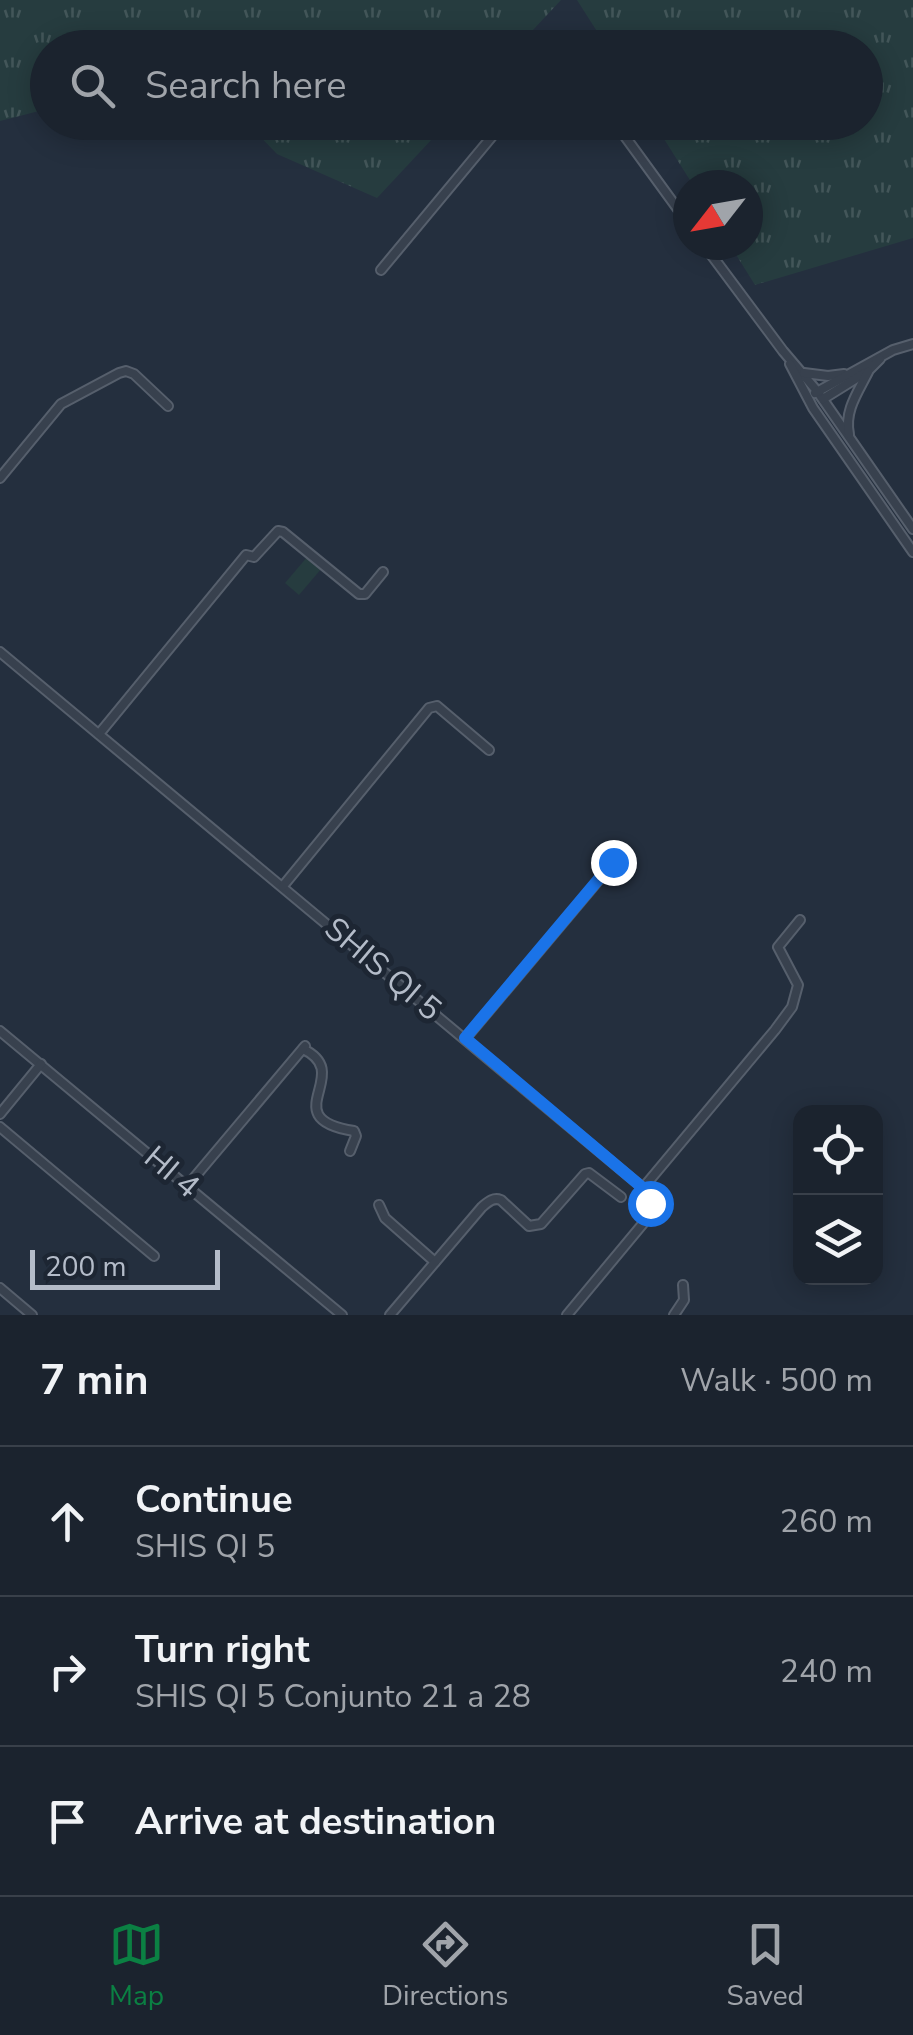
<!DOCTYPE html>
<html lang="en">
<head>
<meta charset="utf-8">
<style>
  :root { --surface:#1b232e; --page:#282f3a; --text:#f1f3f6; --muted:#a0a4aa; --line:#39404a; --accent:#0b8043 }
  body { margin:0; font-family:"Nunito Sans",sans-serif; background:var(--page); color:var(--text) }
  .controls { position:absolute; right:30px; bottom:30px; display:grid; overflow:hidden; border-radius:20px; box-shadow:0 5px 25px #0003 }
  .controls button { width:90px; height:90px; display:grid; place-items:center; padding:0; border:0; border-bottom:2px solid var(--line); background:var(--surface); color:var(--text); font:50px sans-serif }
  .compass { position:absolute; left:673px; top:170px; width:90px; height:90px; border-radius:50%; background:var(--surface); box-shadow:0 5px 25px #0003; rotate:239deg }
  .scale { position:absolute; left:30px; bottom:25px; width:190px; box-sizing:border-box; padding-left:10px; border:5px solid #b4bcc9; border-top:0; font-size:28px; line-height:35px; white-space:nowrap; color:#b4bcc9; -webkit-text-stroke:8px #1d2633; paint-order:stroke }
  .stop { position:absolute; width:30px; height:30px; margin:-22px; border:8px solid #1a73e8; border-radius:50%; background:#fff }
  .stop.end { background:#1a73e8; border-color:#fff; box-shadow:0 2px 10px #0008 }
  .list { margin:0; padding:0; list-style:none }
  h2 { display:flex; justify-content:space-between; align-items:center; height:130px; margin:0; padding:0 40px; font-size:42px }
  h2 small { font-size:32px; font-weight:400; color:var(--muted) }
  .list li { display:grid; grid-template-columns:65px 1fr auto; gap:30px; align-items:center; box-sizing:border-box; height:150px; padding:0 40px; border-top:2px solid var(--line) }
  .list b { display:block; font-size:38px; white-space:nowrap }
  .list p { margin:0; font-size:32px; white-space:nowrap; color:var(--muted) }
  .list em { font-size:32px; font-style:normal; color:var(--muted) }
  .icon { flex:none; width:55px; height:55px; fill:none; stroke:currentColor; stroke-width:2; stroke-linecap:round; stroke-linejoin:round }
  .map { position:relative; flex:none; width:913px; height:1315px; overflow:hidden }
  .search { position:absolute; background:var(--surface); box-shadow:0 5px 25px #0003; left:30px; right:30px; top:30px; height:110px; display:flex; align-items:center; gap:25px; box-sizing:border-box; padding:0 35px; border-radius:55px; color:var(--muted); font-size:38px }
  .sheet { height:580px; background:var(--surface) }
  nav { display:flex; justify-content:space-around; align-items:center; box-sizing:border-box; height:140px; border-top:2px solid var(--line); background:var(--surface); font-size:28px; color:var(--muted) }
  nav a { display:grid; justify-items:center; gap:5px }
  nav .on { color:var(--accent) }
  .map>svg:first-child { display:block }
  .grass { fill:#263c3f }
  .park { fill:url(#park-tufts) }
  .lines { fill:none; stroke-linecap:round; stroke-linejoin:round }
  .minor-casing { stroke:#565f6c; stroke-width:12 }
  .minor { stroke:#38414e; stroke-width:8 }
  .route { stroke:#1a73e8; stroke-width:12 }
  .labels { text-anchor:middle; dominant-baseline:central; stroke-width:10; stroke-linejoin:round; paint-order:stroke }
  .street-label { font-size:32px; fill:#b4bcc9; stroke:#1d2633 }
</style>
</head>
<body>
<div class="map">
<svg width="913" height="1315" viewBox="0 0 913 1315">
  <defs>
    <pattern id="park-tufts" width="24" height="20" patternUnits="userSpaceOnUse" patternTransform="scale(2.5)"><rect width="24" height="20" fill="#263c3f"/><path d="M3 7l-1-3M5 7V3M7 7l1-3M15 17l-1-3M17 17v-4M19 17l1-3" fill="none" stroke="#435659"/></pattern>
  </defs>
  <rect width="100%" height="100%" fill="#242f3e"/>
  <path class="grass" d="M 308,556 L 322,568 L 299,595 L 285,583 Z"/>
  <g class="park">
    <path d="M 0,0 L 561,0 L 517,47 L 48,48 L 47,109 L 0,121 Z"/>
    <path d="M 577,0 L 913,0 L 913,238 L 755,285 L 730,245 L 748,245 L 748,185 L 693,185 L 654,123 L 866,122 L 866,48 L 607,47 Z"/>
    <path d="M 247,123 L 447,123 L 377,198 L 277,154 Z"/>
  </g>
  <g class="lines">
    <defs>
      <g id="minor">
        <path d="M 611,122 L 621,131 L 688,223"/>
        <path d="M 704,245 L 783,351 L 817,391 L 913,529"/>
        <path d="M 381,270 L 504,122"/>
        <path d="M 790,364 L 813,408 L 913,552"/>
        <path d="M 804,373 L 828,376 L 844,374"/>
        <path d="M 815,393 L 893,350 L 913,344"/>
        <path d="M 823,399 L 868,371 L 880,359"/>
        <path d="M 849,434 C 844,411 858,392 868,372"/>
        <path d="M 0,478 L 61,404 L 119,373 L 126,371 L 134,374 L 168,406"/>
        <path d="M 0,652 L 643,1188 L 650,1203 L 646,1220 L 567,1315"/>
        <path d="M 99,734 L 246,555 L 254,557 L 278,531 L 283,532 L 359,594 L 365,594 L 383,572"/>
        <path d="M 283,886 L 429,708 L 437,706 L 489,750"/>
        <path d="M 0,1031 L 342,1315"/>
        <path d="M 465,1039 L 613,863"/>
        <path d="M 303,1049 C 356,1074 273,1118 354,1131 L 356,1136 L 350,1151"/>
        <path d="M 0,1114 L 41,1064"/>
        <path d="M 0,1127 L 154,1256"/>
        <path d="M 188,1185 L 305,1046"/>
        <path d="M 643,1188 L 775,1030 L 792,1007 L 798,985 L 778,947 L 800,920"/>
        <path d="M 379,1205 L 385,1218 L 435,1262"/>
        <path d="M 0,1288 L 32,1315"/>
        <path d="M 390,1315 L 482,1207 C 488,1202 493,1197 501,1200 L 529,1226 L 541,1224 L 585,1174 L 589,1173 L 621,1197"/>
        <path d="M 674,1315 L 684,1300 L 683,1285"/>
      </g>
    </defs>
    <use href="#minor" class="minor-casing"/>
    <use href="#minor" class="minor"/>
  </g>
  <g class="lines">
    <path class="route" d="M 613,862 L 465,1038 L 643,1188 L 650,1203"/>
  </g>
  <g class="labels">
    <g class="street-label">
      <text transform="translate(383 969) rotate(40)">SHIS QI 5</text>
      <text transform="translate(172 1172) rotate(40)">HI 4</text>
    </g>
  </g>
</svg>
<div class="controls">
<button><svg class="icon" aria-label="locate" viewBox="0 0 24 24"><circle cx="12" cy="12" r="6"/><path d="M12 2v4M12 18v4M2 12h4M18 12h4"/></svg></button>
<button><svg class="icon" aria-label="layers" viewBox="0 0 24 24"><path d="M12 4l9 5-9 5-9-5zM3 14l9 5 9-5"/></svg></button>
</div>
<svg class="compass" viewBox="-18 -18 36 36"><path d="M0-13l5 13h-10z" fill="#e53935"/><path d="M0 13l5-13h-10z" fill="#a0a4aa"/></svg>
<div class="scale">200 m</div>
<div class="stop" style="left:650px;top:1203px"></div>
<div class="stop end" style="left:613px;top:862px"></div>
<div class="search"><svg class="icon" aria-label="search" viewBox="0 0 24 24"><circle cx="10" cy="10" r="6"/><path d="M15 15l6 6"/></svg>Search here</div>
</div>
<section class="sheet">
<h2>7 min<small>Walk · 500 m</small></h2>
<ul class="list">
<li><svg class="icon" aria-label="ahead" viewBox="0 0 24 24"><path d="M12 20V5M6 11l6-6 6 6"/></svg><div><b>Continue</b><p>SHIS QI 5</p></div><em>260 m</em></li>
<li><svg class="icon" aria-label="right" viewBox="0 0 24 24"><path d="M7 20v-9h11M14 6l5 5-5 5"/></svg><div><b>Turn right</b><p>SHIS QI 5 Conjunto 21 a 28</p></div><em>240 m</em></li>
<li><svg class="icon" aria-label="arrive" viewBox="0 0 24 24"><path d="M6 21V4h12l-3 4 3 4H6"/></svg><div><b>Arrive at destination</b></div></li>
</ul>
</section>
<nav>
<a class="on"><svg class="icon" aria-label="map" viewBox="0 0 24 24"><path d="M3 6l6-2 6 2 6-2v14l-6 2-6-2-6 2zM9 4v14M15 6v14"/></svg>Map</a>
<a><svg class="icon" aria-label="directions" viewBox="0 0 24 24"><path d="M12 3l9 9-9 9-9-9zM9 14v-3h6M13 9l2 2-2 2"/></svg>Directions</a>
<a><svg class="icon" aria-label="saved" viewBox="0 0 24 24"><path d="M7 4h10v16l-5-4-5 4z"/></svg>Saved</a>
</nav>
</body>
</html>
